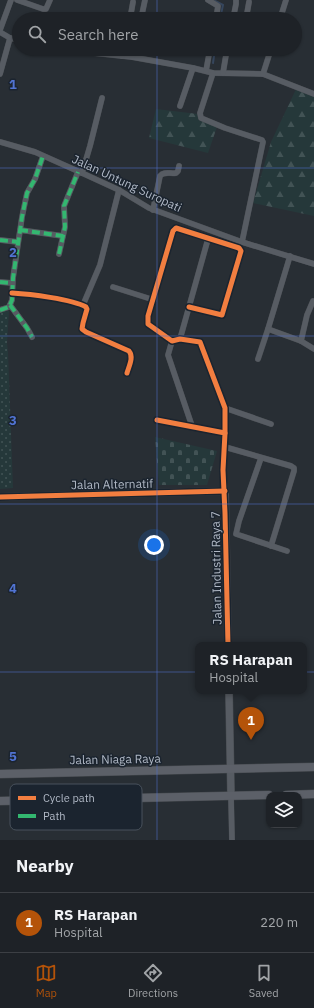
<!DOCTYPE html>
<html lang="en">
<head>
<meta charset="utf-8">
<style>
  :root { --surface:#1e2227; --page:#2b2f33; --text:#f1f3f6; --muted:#a1a4a7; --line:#3c3f44; --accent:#b45309 }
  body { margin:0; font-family:"IBM Plex Sans",sans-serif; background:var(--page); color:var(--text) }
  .controls { position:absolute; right:12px; bottom:12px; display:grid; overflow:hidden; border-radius:8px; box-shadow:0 1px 3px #0004 }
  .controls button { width:36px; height:36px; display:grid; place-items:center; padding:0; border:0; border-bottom:1px solid var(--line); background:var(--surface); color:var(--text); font:20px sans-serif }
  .you { position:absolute; left:154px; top:545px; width:14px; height:14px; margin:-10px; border:3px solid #fff; border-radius:50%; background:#1a73e8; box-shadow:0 0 0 6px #1a73e833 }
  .badge { display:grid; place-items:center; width:26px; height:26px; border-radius:50%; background:var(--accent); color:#fff; font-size:13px; font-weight:700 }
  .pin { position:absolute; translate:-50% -33px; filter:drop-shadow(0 1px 2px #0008) }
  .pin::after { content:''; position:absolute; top:21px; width:14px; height:12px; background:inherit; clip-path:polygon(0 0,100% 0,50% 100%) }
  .popup { position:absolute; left:195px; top:642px; width:112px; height:52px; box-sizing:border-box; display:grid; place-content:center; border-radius:8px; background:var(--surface); filter:drop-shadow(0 1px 3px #0005); font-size:13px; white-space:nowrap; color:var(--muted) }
  .popup b { font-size:15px; color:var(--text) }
  .popup::after { content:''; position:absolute; left:50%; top:100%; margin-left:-8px; border:8px solid transparent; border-top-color:var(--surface) }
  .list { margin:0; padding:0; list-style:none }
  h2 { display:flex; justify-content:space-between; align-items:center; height:52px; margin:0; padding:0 16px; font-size:17px }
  h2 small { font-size:13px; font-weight:400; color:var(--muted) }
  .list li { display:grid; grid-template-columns:26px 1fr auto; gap:12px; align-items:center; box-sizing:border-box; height:60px; padding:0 16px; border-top:1px solid var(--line) }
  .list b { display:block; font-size:15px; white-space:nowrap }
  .list p { margin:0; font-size:13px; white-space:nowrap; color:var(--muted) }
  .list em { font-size:13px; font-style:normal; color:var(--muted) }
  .icon { flex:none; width:22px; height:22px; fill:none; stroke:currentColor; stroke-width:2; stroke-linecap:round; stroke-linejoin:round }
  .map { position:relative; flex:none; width:314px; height:840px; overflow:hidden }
  .search { position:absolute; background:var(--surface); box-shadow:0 1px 3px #0004; left:12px; right:12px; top:12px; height:44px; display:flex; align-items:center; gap:10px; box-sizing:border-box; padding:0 14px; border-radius:22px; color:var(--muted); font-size:15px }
  .sheet { height:112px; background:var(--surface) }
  nav { display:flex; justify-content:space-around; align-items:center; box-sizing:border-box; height:56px; border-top:1px solid var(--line); background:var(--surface); font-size:11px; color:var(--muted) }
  nav a { display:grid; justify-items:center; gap:2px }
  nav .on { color:var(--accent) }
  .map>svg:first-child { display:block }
  .grass { fill:url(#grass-dots) }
  .forest { fill:url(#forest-firs) }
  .cemetery { fill:url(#cemetery-stones) }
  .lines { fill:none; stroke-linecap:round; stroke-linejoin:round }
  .stream { stroke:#35465d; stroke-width:2 }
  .minor-casing { stroke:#464a4f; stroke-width:6 }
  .tertiary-casing { stroke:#464a4f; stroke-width:8 }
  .secondary-casing { stroke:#464a4f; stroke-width:9 }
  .minor { stroke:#575c63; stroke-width:5.5 }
  .tertiary { stroke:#575c63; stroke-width:7 }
  .secondary { stroke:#5c6068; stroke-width:8 }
  .quiet { stroke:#33b770; stroke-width:4; stroke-dasharray:8 4; stroke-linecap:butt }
  .cycleway-casing { stroke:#1b242f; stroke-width:8 }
  .cycleway { stroke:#f27e40; stroke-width:5 }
  .grid { fill:none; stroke:#5173d2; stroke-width:1; stroke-opacity:0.55 }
  .labels { text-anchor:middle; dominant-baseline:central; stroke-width:3; stroke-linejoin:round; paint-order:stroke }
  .street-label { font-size:12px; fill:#b1b9c6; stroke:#1b242f }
  .key { fill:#1b242f; stroke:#48515c; stroke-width:1 }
  .key-label { font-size:11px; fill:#b1b9c6 }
  .grid-label { font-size:13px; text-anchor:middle; font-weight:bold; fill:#5173d2; stroke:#1b242f; stroke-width:3; stroke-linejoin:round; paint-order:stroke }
</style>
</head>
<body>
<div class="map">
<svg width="314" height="840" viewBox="0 0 314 840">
  <defs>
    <pattern id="grass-dots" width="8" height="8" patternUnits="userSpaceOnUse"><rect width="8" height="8" fill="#25383a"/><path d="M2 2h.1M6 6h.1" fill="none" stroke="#425355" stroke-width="1.8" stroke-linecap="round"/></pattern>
    <pattern id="forest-firs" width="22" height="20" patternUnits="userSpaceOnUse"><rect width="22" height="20" fill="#25383a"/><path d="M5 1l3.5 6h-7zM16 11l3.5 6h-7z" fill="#425355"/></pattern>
    <pattern id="cemetery-stones" width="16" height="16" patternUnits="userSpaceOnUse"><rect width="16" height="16" fill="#25383a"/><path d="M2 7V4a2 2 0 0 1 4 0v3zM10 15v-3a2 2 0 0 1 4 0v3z" fill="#425355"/></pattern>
  </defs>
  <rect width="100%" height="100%" fill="#282e34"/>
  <path class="grass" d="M 0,309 L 9,311 L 7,343 L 8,352 L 13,488 L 0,489 Z"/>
  <g class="forest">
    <path d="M 298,85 L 314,92 L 314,216 L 253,203 L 271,142 Z"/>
    <path d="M 156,109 L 198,114 L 218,124 L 208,153 L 149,138 Z"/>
  </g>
  <path class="cemetery" d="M 155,437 L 217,451 L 207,485 L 159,485 Z"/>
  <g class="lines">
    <g class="stream">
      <path d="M 215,1 L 223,5 L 220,19"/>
      <path d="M 213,63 L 215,49"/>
    </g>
    <defs>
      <g id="minor">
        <path d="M 17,0 L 43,9 L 46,9 L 50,0"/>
        <path d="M 208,0 L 218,6 L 216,19"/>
        <path d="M 130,19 L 133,2"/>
        <path d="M 141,19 L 145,0"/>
        <path d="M 233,19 L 236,4 L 236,0"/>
        <path d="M 246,19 L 249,2"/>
        <path d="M 280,19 L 286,0"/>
        <path d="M 0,30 L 11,0"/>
        <path d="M 0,32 L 10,38 L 0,74"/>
        <path d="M 10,38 L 19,40"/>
        <path d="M 55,49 L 132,57 L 193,68 L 213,73 L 263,74 L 314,94"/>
        <path d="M 122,56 L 124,49"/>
        <path d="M 132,57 L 135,49"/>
        <path d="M 206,71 L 210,49"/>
        <path d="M 213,73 L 200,113 L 201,118 L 225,128 L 262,140 L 263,142 L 242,242"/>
        <path d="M 223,73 L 227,49"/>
        <path d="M 263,74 L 271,49"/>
        <path d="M 180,106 L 193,68"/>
        <path d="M 0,142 L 35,152 L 82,173 L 119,190 L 149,208 L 242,242 L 314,264"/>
        <path d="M 82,173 L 90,146 L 102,98"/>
        <path d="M 153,210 L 160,176 C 164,171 170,174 176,173 L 178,171 L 179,166"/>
        <path d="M 20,230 L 63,236"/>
        <path d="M 0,240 L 18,242"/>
        <path d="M 59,254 L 65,227 L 64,206 L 78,172"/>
        <path d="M 290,256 L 268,329 L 301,341 L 314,349"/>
        <path d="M 0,282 L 12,283"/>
        <path d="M 113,287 L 154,300"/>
        <path d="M 12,293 C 29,294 72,299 86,307 L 87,309 L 83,323 L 82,329 L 86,332 L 129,351 C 134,357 129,366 127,373"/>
        <path d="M 10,305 L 27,328 L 32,337"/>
        <path d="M 83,305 L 100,265 L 119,190"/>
        <path d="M 189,307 L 222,315 L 241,251 L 239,248 L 176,228 L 173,231 L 148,316 L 148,324 L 172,341 L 180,339 L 200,342 L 225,408 L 225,433"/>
        <path d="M 0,310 L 9,307 L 12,300 L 13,278 L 22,217 L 27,193 L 35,179 L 43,156"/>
        <path d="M 180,339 L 208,239"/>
        <path d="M 172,341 L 168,355 L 192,426"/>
        <path d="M 301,341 L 307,315 L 313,301"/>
        <path d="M 258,359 L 268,329"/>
        <path d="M 225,408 L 271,424"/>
        <path d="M 157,420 L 225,433 L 223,470 L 225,491"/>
        <path d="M 225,447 L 291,466 L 294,468 L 294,471 L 271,546"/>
        <path d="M 261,458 L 239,521 L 236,534 L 287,551"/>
        <path d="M 231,796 L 232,840"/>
      </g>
      <g id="tertiary">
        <path d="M 0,497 L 225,491 L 228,645"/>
        <path d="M 229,691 L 231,796"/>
      </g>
      <g id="secondary">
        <path d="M 0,774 L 314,767"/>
        <path d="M 286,795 L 314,794"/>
        <path d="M 0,801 L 269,795"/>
      </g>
    </defs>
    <use href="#minor" class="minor-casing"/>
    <use href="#tertiary" class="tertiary-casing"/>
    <use href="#secondary" class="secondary-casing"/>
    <use href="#minor" class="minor"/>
    <use href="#tertiary" class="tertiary"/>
    <use href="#secondary" class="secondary"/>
    <g class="quiet">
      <path d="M 20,230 L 63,236"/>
      <path d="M 0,240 L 18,242"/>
      <path d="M 59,254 L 65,227 L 64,206 L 78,172"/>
      <path d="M 0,282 L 12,283"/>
      <path d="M 10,305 L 27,328 L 32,337"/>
      <path d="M 0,310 L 9,307 L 12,300 L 13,278 L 22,217 L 27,193 L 35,179 L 43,156"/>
    </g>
    <defs>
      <g id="cycleway">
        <path d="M 12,293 C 29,294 72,299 86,307 L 87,309 L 83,323 L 82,329 L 86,332 L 129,351 C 134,357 129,366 127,373"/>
        <path d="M 189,307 L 222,315 L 241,251 L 239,248 L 176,228 L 173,231 L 148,316 L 148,324 L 172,341 L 180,339 L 200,342 L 225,408 L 225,433"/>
        <path d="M 157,420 L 225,433 L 223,470 L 225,513 L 228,645"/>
        <path d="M 0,497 L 225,491"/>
      </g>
    </defs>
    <use href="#cycleway" class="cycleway-casing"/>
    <use href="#cycleway" class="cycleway"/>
  </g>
  <path class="grid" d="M 157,0 L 157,19M 157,49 L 157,840M 0,168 L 314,168M 0,336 L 314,336M 0,504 L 314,504M 0,672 L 314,672"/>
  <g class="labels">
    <g class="street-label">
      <text transform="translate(127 183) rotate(25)">Jalan Untung Suropati</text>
      <text transform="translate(112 484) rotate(-1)">Jalan Alternatif</text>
      <text transform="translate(216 568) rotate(-91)">Jalan Industri Raya 7</text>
      <text transform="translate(115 759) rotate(-1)">Jalan Niaga Raya</text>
    </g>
  </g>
  <rect x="10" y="784" width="132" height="46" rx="6" class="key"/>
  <rect x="18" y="796" width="18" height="4" fill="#f27e40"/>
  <rect x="18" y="814" width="18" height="4" fill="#33b770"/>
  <g class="key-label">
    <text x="43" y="802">Cycle path</text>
    <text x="43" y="820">Path</text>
  </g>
  <g class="grid-label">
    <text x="13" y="89">1</text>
    <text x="13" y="257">2</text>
    <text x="13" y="425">3</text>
    <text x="13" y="593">4</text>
    <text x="13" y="761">5</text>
  </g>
</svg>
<div class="controls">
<button><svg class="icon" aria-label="layers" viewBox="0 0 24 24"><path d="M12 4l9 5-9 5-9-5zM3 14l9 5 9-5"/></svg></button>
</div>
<div class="you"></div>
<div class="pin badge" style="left:251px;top:740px">1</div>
<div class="popup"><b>RS Harapan</b>Hospital</div>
<div class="search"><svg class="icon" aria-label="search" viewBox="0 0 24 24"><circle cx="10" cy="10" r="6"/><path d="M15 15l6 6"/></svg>Search here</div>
</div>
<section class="sheet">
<h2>Nearby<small></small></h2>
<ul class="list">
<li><span class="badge">1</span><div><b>RS Harapan</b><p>Hospital</p></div><em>220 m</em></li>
</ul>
</section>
<nav>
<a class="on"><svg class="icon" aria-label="map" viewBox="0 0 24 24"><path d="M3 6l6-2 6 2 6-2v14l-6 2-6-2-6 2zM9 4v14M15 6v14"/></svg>Map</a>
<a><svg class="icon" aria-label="directions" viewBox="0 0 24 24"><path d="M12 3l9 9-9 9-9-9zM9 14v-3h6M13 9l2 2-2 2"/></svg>Directions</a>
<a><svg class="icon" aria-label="saved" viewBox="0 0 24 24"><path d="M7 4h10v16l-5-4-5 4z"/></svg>Saved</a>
</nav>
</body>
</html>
